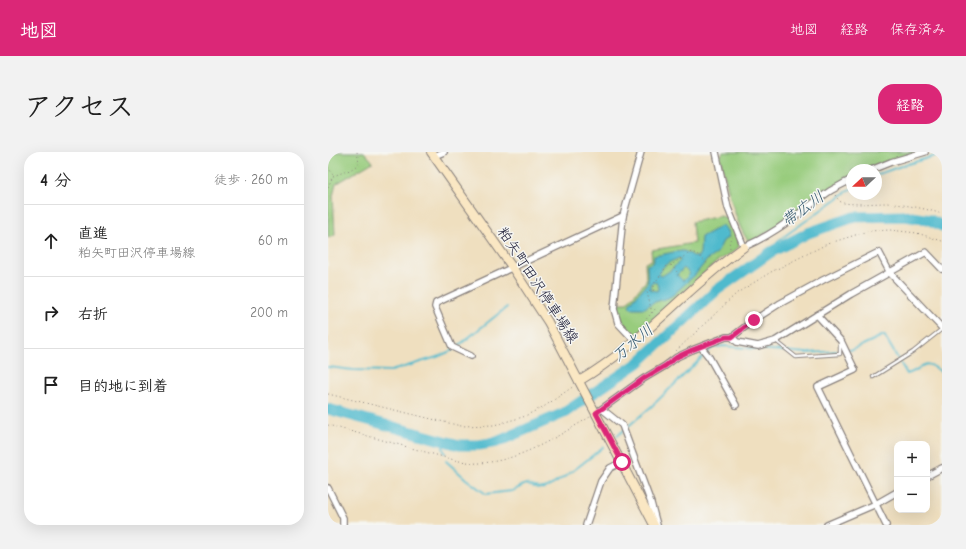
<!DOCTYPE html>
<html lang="ja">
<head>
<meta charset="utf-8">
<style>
  :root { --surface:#fff; --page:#f2f2f2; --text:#222; --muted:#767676; --line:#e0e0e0; --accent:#db2777 }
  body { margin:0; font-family:"Comic Neue","Klee One",sans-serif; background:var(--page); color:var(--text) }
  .controls { position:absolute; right:12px; bottom:12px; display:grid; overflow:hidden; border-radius:8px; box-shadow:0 4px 16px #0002 }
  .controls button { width:36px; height:36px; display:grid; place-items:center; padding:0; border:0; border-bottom:1px solid var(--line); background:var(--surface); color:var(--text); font:20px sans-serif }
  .compass { position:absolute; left:518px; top:12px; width:36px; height:36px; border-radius:50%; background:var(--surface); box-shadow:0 4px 16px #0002; rotate:248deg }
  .stop { position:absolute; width:12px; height:12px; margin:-9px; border:3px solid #db2777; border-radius:50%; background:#fff }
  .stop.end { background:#db2777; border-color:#fff; box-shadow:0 1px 4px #0008 }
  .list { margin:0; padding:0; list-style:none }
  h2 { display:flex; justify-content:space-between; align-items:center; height:52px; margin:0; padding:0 16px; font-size:17px }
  h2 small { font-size:13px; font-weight:400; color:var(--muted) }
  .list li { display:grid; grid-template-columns:26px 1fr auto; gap:12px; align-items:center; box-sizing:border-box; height:72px; padding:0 16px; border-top:1px solid var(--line) }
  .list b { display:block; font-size:15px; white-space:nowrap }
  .list p { margin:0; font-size:13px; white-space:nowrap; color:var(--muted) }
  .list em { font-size:13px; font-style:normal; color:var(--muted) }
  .icon { flex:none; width:22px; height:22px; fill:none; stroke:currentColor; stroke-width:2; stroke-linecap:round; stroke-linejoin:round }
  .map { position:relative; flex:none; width:614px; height:373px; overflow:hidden; border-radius:16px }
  header { display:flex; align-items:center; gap:24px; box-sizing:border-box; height:56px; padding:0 20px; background:var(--accent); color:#fff }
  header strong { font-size:19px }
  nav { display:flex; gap:22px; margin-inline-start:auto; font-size:14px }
  .intro { display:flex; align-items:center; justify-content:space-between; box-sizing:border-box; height:96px; padding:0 24px }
  h1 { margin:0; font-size:28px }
  .button { padding:10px 18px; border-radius:16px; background:var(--accent); color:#fff; font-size:14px; font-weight:700 }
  main { display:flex; gap:24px; padding:0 24px }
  aside { flex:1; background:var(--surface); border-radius:16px; box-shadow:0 4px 16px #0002 }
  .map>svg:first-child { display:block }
  .green { fill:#98cc7d; stroke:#5d775c }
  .water { fill:#50bacd; stroke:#396e84; fill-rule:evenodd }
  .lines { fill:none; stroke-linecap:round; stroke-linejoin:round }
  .stream { stroke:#50bacd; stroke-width:2 }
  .river { stroke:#50bacd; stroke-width:11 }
  .lane-casing { stroke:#88807d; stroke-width:4.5 }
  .street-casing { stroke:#88807d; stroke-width:8 }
  .secondary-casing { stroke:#88807d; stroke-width:10 }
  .path { stroke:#88807d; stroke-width:1; stroke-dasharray:1 3; stroke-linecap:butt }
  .lane { stroke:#fff; stroke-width:2.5 }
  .street { stroke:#fff; stroke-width:5.5 }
  .secondary { stroke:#fae7c3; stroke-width:8 }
  .route { stroke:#db2777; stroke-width:5 }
  .labels { text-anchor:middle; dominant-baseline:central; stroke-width:3; stroke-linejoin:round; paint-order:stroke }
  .street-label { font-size:15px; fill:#22223b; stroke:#f6f6f2 }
  .water-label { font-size:16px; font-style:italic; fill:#32576e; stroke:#f6f6f2 }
</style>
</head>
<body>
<header>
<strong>地図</strong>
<nav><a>地図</a><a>経路</a><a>保存済み</a></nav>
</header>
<div class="intro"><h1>アクセス</h1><a class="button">経路</a></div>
<main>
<aside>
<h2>4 分<small>徒歩 · 260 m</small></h2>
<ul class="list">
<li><svg class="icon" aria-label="ahead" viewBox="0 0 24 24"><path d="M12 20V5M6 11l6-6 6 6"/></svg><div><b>直進</b><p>粕矢町田沢停車場線</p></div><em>60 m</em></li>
<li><svg class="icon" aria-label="right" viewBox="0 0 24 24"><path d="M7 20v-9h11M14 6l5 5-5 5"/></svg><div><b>右折</b></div><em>200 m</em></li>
<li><svg class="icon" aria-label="arrive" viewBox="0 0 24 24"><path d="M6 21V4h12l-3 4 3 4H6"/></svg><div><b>目的地に到着</b></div></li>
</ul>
</aside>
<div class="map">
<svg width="614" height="373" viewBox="0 0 614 373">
  <rect width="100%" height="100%" fill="#f6f6f2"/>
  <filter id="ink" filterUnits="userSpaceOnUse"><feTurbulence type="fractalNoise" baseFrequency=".025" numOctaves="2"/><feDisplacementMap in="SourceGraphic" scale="8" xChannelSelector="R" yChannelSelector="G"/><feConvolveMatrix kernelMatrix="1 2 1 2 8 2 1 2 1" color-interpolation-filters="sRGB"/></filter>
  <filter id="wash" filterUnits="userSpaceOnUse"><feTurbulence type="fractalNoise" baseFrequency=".012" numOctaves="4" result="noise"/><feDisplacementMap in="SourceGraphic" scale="16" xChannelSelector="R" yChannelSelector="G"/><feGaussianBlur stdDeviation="0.9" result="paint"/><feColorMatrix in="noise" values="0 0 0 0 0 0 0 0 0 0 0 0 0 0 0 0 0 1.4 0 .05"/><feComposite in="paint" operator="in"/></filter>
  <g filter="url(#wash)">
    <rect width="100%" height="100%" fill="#efdfbf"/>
    <g class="green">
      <path d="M 0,0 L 36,0 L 45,10 L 8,32 L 5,44 L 7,83 L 0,86 Z"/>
      <path d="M 395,0 L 589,0 L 562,8 L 536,18 L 524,18 L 524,24 L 501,37 L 453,72 L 423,90 C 410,86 396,20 392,5 Z"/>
      <path d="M 393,64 L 402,68 C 404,73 413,89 411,94 C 408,100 397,104 391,108 C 362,132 337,159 308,183 C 296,174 291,166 290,151 L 299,151 L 318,129 L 317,111 L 324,108 L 323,98 L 366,91 L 364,70 Z"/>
    </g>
    <path class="water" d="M 395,73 L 399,79 L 401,85 L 395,89 L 389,101 L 379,108 L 367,123 L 345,143 L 340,146 L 324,151 L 317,156 L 303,156 L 301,153 L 320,130 L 319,113 L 325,111 L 326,109 L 326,104 C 335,103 346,99 355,99 C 361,100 364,105 370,105 L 372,101 L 373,85 ZM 351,106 L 353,108 L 343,118 L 334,124 L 331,123 C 334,112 342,110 351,106 ZM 356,116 L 362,122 L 355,129 L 349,123 ZM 324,130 L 329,131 L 330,137 L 329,139 L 323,138 L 322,133 Z"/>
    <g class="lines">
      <g class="stream">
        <path d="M 548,23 L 576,13 L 614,2"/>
        <path d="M 443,100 L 451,88 L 524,36"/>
        <path d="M 518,198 L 524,198 L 556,183 L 579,222 C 596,218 594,203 614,221"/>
        <path d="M 0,215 L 25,218 L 63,219 L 109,205 L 125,198 L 179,155"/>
        <path d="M 289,284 L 325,253 L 384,196 L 395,194 L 478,201 L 512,199"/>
        <path d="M 117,301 L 115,296 L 118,290"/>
        <path d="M 118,309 L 138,327 L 158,342 L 184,339 L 198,332 C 203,334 211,337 216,336 C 228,334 264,304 275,295"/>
      </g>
      <path class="river" d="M 0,257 L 131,293 L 151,293 L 169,290 L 236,261 L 310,211 L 389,138 L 443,100 L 480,81 L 526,65 L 577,64 L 602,68 L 614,74"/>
    </g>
  </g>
  <g filter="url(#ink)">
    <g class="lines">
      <defs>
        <g id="lane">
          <path d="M 448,189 L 468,205 L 512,202 L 512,191"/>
          <path d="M 545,225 L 585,200 L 614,177"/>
        </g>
        <g id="street">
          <path d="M 388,0 L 400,56 L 416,95 C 449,81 473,59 502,39 C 509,35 517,31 524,27"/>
          <path d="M 106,4 L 116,0"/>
          <path d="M 543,18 L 563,10 L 597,0"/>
          <path d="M 489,163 L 513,189 L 527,218 L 490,235 L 558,373"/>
          <path d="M 404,185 L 409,190 L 430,194 L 447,189 L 523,142 L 598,100 L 614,117"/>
          <path d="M 307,189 L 290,171 L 286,157 L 295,64 L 313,0"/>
          <path d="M 373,195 L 381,205 L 408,253"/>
          <path d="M 143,204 L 124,195 L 107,155 L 108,151 L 295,64"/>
          <path d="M 274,257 L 294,273 L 323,351 L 329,373"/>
          <path d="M 268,261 L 315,227 L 337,214 L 349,205 L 364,198 L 398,185 L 404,185 L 426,168 L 451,152 L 495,128 L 551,100 L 562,121 L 614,176"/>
          <path d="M 599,324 L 614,316"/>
          <path d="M 0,336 L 15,366 L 15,373"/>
          <path d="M 258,373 L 273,329 L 282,316 L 294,310"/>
          <path d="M 499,373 L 548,352 L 569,340"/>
        </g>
        <g id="secondary">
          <path d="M 103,0 L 184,115 L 220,170 L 326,373"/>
          <path d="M 251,229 C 313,193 358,136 416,95"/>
        </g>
      </defs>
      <use href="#lane" class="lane-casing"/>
      <use href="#street" class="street-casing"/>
      <use href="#secondary" class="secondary-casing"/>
      <g class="path">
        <path d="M 0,15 L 5,23"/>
        <path d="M 5,24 L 22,18 L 31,12 L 29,0"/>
        <path d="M 0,35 L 5,24"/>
        <path d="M 507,43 C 510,47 511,50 516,51 C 530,53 545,51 559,51 C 578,53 596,56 614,62"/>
        <path d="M 402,96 C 401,91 401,87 405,85"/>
        <path d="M 343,113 L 351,122"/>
        <path d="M 324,161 L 319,140 L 326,138 L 326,132 L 339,114 L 343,113 L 363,100 L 369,102 L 381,113"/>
        <path d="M 313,173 L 329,155"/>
        <path d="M 348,199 L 409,141 L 443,120 L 499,92 L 540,79 L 562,78 L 589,81 L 614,89"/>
        <path d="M 0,242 L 133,274 L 166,273 L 195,265 L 217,254 L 246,234"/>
        <path d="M 0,273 L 130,309 C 137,309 145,312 152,311 C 192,309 228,285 262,265"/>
      </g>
      <use href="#lane" class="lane"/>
      <use href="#street" class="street"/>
      <use href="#secondary" class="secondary"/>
    </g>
  </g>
  <g class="lines" filter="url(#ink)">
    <path class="route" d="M 294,310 L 268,261 L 315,227 L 337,214 L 349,205 L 364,198 L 398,185 L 404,185 L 426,168"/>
  </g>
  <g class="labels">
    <g class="street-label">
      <text transform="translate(210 133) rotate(57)">粕矢町田沢停車場線</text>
    </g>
    <g class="water-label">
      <text transform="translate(475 57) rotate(-36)">帯広川</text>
      <text transform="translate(305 191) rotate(-40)">万水川</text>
    </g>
  </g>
</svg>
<div class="controls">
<button>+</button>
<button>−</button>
</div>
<svg class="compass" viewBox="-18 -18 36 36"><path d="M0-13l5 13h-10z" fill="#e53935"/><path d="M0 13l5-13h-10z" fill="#767676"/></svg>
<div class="stop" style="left:294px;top:310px"></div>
<div class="stop end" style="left:426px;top:168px"></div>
</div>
</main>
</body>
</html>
